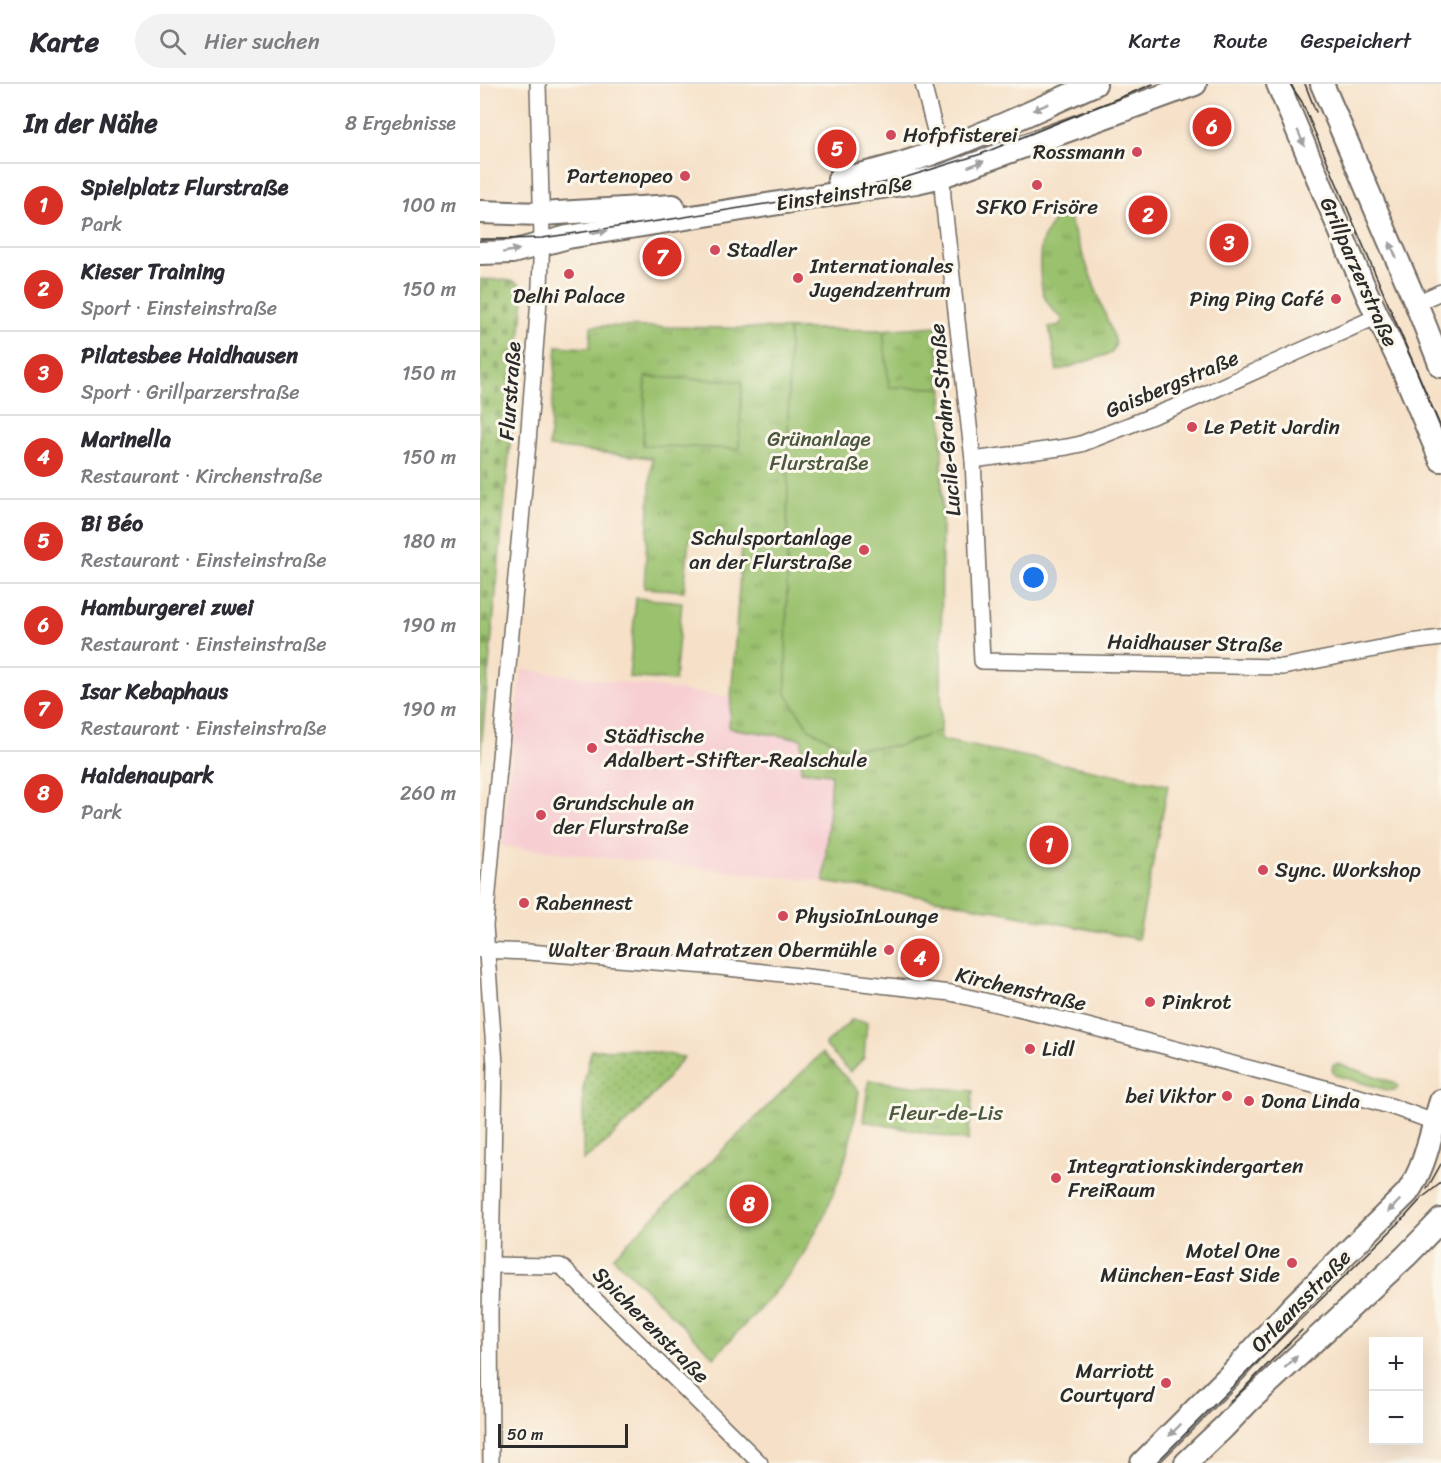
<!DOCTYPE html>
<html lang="de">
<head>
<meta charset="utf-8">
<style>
  :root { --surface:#fff; --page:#f2f2f3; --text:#2b2b33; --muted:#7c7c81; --line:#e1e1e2; --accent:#d93025 }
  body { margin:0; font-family:Sriracha,sans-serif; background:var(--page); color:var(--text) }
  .controls { position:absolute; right:18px; bottom:18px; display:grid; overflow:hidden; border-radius:0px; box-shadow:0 6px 24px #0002 }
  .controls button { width:54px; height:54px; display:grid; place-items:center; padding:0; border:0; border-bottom:2px solid var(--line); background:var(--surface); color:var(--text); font:30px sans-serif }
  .scale { position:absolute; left:18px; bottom:15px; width:130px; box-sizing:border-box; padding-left:6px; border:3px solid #2b2b2b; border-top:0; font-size:16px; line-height:21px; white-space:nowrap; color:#2b2b2b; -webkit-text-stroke:4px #fbf7ec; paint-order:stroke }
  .you { position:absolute; left:554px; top:494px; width:21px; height:21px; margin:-15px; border:4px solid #fff; border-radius:50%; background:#1a73e8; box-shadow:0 0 0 9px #1a73e833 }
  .badge { display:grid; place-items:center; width:39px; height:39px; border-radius:50%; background:var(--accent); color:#fff; font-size:20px; font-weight:700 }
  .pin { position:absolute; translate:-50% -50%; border:3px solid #fff; box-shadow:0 2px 6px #0006 }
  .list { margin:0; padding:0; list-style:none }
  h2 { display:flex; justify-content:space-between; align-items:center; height:78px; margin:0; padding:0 24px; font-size:26px }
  h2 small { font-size:20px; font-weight:400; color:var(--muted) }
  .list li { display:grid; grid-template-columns:39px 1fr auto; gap:18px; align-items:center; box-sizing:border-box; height:84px; padding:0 24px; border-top:2px solid var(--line) }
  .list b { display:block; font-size:22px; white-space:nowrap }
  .list p { margin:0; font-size:20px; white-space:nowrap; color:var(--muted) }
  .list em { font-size:20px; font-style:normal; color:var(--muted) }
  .icon { flex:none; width:33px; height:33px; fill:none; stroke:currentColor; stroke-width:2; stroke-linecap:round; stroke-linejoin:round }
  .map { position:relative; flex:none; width:961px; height:1379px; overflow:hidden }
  header { display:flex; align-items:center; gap:36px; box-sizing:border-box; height:84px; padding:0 30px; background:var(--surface); border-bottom:2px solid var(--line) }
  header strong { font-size:28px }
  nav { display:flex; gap:33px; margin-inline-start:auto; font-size:21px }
  .search { width:420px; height:54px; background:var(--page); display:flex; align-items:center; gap:15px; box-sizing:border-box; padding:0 21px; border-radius:33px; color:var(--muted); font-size:22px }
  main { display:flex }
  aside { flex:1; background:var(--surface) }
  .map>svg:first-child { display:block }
  .built { fill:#f7cfd3 }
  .grass { fill:url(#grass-tufts); stroke:#62764c; stroke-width:1.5 }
  .cemetery { fill:url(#cemetery-stones); stroke:#62764c; stroke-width:1.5 }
  .garden { fill:url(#garden-dots); stroke:#62764c; stroke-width:1.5 }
  .pitch { fill:#9ac16d; stroke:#62764c; stroke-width:1.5 }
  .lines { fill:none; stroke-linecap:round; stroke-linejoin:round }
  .minor-casing { stroke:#726b62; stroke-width:18 }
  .secondary-casing { stroke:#726b62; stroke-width:26 }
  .minor { stroke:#fff; stroke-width:15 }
  .secondary { stroke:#fff; stroke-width:22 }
  .tram { stroke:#2b2b2b; stroke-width:1.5 }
  .oneway { fill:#a0a0a0 }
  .poi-dot { fill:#d1495b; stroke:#fbf7ec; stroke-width:2 }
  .labels { text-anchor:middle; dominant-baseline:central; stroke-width:6; stroke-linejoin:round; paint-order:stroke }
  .poi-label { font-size:21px; fill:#2b2b2b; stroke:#fbf7ec; text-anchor:start }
  .street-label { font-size:21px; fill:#2b2b2b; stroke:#fbf7ec }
  .park-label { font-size:21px; fill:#4c583f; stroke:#fbf7ec }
</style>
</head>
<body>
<header>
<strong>Karte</strong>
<div class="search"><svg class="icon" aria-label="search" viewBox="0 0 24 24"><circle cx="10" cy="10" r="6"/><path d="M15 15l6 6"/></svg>Hier suchen</div>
<nav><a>Karte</a><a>Route</a><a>Gespeichert</a></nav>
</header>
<main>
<aside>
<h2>In der Nähe<small>8 Ergebnisse</small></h2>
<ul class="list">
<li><span class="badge">1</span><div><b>Spielplatz Flurstraße</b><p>Park</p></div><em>100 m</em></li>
<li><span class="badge">2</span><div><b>Kieser Training</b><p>Sport · Einsteinstraße</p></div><em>150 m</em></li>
<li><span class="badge">3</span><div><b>Pilatesbee Haidhausen</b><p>Sport · Grillparzerstraße</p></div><em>150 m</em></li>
<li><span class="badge">4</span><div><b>Marinella</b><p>Restaurant · Kirchenstraße</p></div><em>150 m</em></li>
<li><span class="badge">5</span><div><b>Bi Béo</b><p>Restaurant · Einsteinstraße</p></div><em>180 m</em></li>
<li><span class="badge">6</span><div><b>Hamburgerei zwei</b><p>Restaurant · Einsteinstraße</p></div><em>190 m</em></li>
<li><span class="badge">7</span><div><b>Isar Kebaphaus</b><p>Restaurant · Einsteinstraße</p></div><em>190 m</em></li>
<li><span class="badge">8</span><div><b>Haidenaupark</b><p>Park</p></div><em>260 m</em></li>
</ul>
</aside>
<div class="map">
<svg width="961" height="1379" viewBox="0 0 961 1379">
  <defs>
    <pattern id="grass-tufts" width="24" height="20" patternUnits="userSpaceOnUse" patternTransform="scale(1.5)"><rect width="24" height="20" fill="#9ac16d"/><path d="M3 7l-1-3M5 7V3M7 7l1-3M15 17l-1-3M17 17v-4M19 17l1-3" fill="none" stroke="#7e9d5a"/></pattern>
    <pattern id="cemetery-stones" width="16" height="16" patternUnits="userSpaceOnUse" patternTransform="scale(1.5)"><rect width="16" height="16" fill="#9ac16d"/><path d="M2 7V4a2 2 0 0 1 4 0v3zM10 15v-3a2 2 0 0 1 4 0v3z" fill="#7e9d5a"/></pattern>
    <pattern id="garden-dots" width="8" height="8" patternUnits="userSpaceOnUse" patternTransform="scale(1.5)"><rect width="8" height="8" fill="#9ac16d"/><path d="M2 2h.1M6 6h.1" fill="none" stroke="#7e9d5a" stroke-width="1.8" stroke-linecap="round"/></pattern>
  </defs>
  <rect width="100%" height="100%" fill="#fbf7ec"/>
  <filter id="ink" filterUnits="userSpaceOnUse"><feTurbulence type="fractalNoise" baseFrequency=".0167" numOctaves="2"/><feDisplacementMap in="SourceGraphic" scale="12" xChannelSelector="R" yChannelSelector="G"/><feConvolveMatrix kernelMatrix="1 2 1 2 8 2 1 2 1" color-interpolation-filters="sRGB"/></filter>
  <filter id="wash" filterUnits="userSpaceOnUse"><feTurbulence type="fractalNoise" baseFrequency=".008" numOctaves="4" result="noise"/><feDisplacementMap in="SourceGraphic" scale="24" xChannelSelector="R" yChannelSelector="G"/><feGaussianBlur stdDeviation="1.35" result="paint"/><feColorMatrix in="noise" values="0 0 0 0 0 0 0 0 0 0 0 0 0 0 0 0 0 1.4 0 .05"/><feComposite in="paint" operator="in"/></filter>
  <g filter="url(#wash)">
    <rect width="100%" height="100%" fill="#f6e1c8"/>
    <path class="built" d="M 42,585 L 251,613 L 249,644 L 322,655 L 352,690 L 344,798 L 21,762 Z"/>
    <g class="grass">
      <path d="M 588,132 L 636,259 L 632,269 L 577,287 L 569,243 L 581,241 L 582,234 C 576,229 570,224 566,216 C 559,203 558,170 563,155 C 566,148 571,141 575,135 Z"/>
      <path d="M 111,242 L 398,246 L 457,242 L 462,321 L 461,656 L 688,701 L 658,855 L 456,815 L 344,798 L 351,690 L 321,687 L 322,655 L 249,644 L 262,461 L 209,456 L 204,507 L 164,504 L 172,374 L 69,363 L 77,262 L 110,264 Z"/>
      <path d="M 371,936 L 387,938 L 384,974 L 370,988 L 345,961 Z"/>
      <path d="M 342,969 L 379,1007 C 372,1065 353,1122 322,1172 C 301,1207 262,1242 234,1273 L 133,1173 Z"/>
      <path d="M 858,980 L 913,998 L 919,1003 L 914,1006 L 907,1006 L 855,991 L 852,986 L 853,981 Z"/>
      <path d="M 389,996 L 432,1002 L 493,1007 L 488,1057 L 383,1037 Z"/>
    </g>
    <path class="cemetery" d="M 0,195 C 9,196 32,194 39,200 C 42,203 43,209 44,213 L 0,677 Z"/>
    <path class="garden" d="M 155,965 L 204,973 L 170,1015 L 129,1056 L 103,1076 L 103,1005 L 111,966 Z"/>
    <g class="pitch">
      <path d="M 309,245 L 403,246 L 409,303 L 463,304 L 462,321 L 461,646 L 419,662 L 368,665 L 329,645 L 306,610 Z"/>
      <path d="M 166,293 L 262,297 L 259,365 L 163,361 Z"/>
      <path d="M 156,514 L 202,518 L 195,597 L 149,593 Z"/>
    </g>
  </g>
  <g filter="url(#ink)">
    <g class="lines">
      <defs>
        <g id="minor">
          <path d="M 443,0 L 460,66"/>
          <path d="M 462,92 L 463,114 L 493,376 L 502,577 L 803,583 L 931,558 L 961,554"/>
          <path d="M 936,219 L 961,208"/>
          <path d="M 493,376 L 587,363 L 601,360 L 698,322 L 898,232"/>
          <path d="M 0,866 L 48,868 L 239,883 L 471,909 L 592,938 L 879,1013 L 913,1023 L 954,1038"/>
          <path d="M 11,1181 L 74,1182 L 80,1182 L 84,1185 L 280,1379"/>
          <path d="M 11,1379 L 10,1230 L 15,980 L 5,842 L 48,358 L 60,202 L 62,154 L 58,0"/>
        </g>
        <g id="secondary">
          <path d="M 798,0 L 862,151 L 887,210 L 922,283 L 961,376"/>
          <path d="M 842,0 L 936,219 L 961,282"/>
          <path d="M 359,95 C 449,79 532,36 615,0"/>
          <path d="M 0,128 L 61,130 L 193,122"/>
          <path d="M 0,169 L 32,168 L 88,153 L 361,109 L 436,98 L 462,92 L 715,0"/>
          <path d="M 662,1379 L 755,1286 L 813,1222 L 927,1109 C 946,1083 951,1047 961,1017"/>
          <path d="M 706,1379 L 744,1343 L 768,1318 L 926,1172 L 961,1136"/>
        </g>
      </defs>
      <use href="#minor" class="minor-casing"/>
      <use href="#secondary" class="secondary-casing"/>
      <use href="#minor" class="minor"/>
      <use href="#secondary" class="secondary"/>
      <g class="tram">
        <path d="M 810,0 L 822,18 L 961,344"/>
        <path d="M 825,0 L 836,28"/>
        <path d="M 0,155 L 23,155 L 62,154 L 192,135 L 360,108 L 417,96 L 501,70 L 673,0"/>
        <path d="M 947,1105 L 961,1080"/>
        <path d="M 750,1318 L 822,1246"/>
        <path d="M 676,1379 L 786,1269 L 923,1135 L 943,1113 L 961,1099"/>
      </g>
    </g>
    <defs><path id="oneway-solid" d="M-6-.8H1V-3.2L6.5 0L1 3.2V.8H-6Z" transform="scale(1.5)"/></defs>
    <g class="oneway">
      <use href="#oneway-solid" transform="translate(561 23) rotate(156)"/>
      <use href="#oneway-solid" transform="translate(821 54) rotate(67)"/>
      <use href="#oneway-solid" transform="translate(496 80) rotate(-20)"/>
      <use href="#oneway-solid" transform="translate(119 148) rotate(-9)"/>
      <use href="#oneway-solid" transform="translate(913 166) rotate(-113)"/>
      <use href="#oneway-solid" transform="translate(31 167) rotate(-10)"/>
      <use href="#oneway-solid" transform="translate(914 1122) rotate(135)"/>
      <use href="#oneway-solid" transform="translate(811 1278) rotate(-43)"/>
      <use href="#oneway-solid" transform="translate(695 1346) rotate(135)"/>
    </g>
  </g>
  <g class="poi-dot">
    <circle cx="411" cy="51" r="6"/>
    <circle cx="657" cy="68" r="6"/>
    <circle cx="205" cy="92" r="6"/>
    <circle cx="557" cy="101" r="6"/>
    <circle cx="235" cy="166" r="6"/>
    <circle cx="89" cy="190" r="6"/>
    <circle cx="318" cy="194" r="6"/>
    <circle cx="856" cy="215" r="6"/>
    <circle cx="712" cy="343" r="6"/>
    <circle cx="384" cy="466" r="6"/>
    <circle cx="112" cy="664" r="6"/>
    <circle cx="61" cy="731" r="6"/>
    <circle cx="783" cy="786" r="6"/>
    <circle cx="44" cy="819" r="6"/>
    <circle cx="303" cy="832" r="6"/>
    <circle cx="409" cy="866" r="6"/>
    <circle cx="670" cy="918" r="6"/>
    <circle cx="550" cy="965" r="6"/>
    <circle cx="747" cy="1012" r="6"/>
    <circle cx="769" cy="1017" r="6"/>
    <circle cx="576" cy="1094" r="6"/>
    <circle cx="812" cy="1179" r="6"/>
    <circle cx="686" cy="1299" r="6"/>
  </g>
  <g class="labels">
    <g class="poi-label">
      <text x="423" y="51">Hofpfisterei</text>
      <text x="645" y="68" text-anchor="end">Rossmann</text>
      <text x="193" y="92" text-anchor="end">Partenopeo</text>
      <text x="557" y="123" text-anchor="middle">SFKO Frisöre</text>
      <text x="247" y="166">Stadler</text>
      <text x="330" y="182">Internationales<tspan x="330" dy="24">Jugendzentrum</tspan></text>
      <text x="89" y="212" text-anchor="middle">Delhi Palace</text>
      <text x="844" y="215" text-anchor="end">Ping Ping Café</text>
      <text x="724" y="343">Le Petit Jardin</text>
      <text x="372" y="454" text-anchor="end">Schulsportanlage<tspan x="372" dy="24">an der Flurstraße</tspan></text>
      <text x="124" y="652">Städtische<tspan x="124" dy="24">Adalbert-Stifter-Realschule</tspan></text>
      <text x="73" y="719">Grundschule an<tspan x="73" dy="24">der Flurstraße</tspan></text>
      <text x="795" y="786">Sync. Workshop</text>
      <text x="56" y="819">Rabennest</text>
      <text x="315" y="832">PhysioInLounge</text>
      <text x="397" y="866" text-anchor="end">Walter Braun Matratzen Obermühle</text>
      <text x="682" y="918">Pinkrot</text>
      <text x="562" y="965">Lidl</text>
      <text x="735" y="1012" text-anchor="end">bei Viktor</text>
      <text x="781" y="1017">Dona Linda</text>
      <text x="588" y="1082">Integrationskindergarten<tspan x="588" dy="24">FreiRaum</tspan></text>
      <text x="800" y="1167" text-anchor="end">Motel One<tspan x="800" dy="24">München-East Side</tspan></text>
      <text x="674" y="1287" text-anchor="end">Marriott<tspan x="674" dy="24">Courtyard</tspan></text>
    </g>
    <g class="street-label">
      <text transform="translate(364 109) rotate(-9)">Einsteinstraße</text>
      <text transform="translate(879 188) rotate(66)">Grillparzerstraße</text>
      <text transform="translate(692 300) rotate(-23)">Gaisbergstraße</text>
      <text transform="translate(30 307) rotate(-86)">Flurstraße</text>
      <text transform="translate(465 336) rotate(-95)">Lucile-Grahn-Straße</text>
      <text transform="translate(715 559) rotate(1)">Haidhauser Straße</text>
      <text transform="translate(541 905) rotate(13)">Kirchenstraße</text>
      <text transform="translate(821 1217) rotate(-46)">Orleansstraße</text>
      <text transform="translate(171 1241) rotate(45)">Spicherenstraße</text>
    </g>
    <g class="park-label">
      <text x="339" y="355">Grünanlage<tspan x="339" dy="24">Flurstraße</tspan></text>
      <text x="466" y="1029">Fleur-de-Lis</text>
    </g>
  </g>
</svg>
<div class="controls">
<button>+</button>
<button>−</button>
</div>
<div class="scale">50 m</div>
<div class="you"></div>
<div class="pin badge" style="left:569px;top:761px">1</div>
<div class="pin badge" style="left:668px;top:131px">2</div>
<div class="pin badge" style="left:749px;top:159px">3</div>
<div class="pin badge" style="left:440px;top:874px">4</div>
<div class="pin badge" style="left:357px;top:65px">5</div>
<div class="pin badge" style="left:732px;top:43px">6</div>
<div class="pin badge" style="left:182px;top:173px">7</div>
<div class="pin badge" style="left:269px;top:1120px">8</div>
</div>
</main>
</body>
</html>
